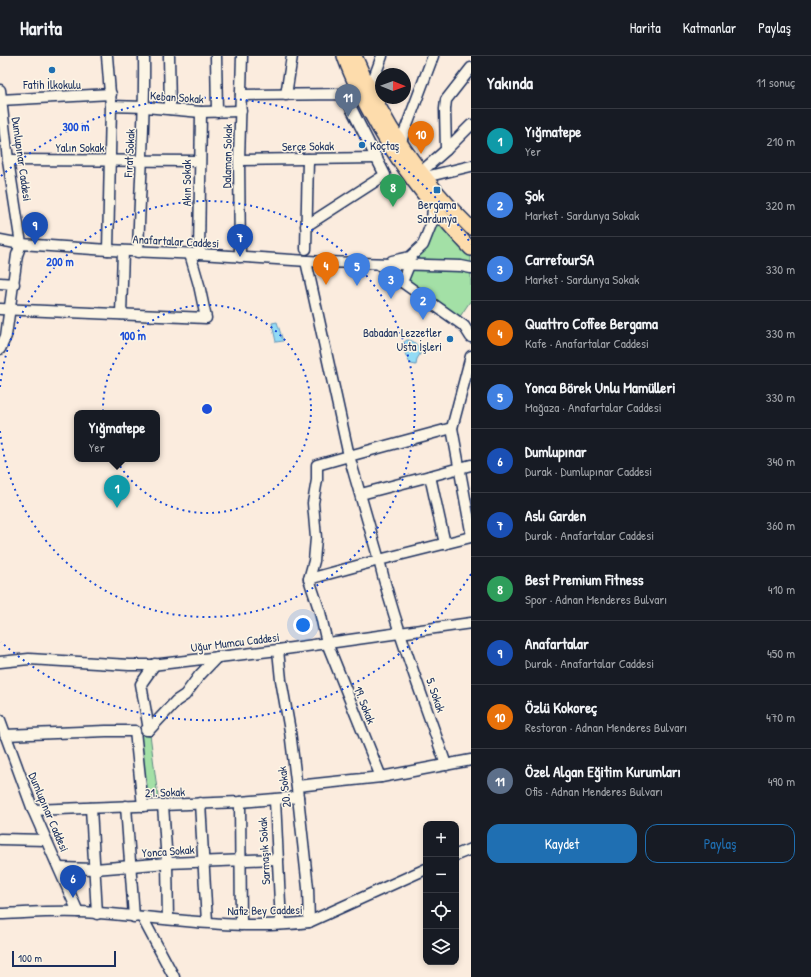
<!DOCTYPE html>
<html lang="tr">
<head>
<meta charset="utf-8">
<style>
  :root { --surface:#171b24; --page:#242831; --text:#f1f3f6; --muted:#9ea1a6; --line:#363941; --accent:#1f6fb2 }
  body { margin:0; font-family:"Patrick Hand",sans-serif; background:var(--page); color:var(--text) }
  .controls { position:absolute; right:12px; bottom:12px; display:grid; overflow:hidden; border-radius:8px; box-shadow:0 2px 6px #0003 }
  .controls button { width:36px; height:36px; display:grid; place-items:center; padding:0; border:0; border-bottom:1px solid var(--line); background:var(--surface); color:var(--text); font:20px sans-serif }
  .compass { position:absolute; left:375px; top:12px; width:36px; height:36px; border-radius:50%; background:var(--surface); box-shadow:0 2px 6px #0003; rotate:91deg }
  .scale { position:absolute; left:12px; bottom:10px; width:104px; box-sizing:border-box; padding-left:4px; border:2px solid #1b2f5e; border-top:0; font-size:11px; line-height:14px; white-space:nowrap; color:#1b2f5e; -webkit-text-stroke:3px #fcf5e5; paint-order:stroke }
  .you { position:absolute; left:303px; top:569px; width:14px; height:14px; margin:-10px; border:3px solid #fff; border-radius:50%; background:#1a73e8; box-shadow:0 0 0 6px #1a73e833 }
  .badge { display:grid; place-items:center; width:26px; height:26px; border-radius:50%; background:var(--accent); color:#fff; font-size:13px; font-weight:700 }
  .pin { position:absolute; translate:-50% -33px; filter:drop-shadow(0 1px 2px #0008) }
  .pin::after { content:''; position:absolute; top:21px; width:14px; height:12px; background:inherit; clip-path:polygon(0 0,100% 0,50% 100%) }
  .popup { position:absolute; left:74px; top:354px; width:86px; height:52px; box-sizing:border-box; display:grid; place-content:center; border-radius:8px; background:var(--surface); filter:drop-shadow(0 1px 3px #0005); font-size:13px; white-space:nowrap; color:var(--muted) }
  .popup b { font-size:15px; color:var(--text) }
  .popup::after { content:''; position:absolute; left:50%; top:100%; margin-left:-8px; border:8px solid transparent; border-top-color:var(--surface) }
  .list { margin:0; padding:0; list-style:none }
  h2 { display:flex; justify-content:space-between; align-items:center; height:52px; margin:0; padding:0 16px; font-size:17px }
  h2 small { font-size:13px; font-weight:400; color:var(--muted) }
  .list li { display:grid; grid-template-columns:26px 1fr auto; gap:12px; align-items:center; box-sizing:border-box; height:64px; padding:0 16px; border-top:1px solid var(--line) }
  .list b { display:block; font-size:15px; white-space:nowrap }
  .list p { margin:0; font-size:13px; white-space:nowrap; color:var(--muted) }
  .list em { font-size:13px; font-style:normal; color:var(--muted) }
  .actions { display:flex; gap:8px; padding:12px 16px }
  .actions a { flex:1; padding:9px 0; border:1px solid var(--accent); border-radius:12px; text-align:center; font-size:14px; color:var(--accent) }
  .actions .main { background:var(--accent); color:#fff }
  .icon { flex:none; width:22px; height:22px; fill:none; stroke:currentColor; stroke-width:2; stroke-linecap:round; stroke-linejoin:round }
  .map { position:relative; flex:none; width:471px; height:921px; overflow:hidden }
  header { display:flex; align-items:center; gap:24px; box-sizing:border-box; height:56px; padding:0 20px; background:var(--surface); border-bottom:1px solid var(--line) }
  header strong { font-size:19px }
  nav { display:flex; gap:22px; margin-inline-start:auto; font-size:14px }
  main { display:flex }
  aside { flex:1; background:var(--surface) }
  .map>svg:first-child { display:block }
  .green { fill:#a3e0a6; stroke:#5f8882 }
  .water { fill:#93dbf5; stroke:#6396b9 }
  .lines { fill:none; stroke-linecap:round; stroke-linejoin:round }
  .minor-casing { stroke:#1b2f5e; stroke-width:13 }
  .major-casing { stroke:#1b2f5e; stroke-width:16 }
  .minor { stroke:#fcf5e5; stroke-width:10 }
  .major { stroke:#fddcac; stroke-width:13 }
  .ring { fill:none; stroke:#1d4ed8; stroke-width:2; stroke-dasharray:2 4 }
  .poi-dot { fill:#1f6fb2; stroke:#fcf5e5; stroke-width:1.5 }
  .labels { text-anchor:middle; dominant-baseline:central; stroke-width:3; stroke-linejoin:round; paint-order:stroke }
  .poi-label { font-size:12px; fill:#1b2f5e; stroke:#fcf5e5 }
  .street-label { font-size:12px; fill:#1b2f5e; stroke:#fcf5e5 }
  .centre { fill:#1d4ed8; stroke:#fcf5e5; stroke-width:2 }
  .ring-label { font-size:12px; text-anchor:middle; font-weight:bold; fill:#1d4ed8; stroke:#fcf5e5; stroke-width:3; stroke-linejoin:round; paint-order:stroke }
</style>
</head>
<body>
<header>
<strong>Harita</strong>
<nav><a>Harita</a><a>Katmanlar</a><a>Paylaş</a></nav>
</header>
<main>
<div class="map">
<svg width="471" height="921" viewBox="0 0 471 921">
  <rect width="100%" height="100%" fill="#fbecde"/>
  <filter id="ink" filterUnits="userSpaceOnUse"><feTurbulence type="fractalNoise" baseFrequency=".025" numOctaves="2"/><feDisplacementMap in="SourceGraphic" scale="8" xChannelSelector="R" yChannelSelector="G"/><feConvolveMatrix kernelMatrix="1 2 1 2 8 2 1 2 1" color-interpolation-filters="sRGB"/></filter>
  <g filter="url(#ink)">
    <g class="green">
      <path d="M 433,150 L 471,193 L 471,244 L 457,265 L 402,226 L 410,201 L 423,189 Z"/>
      <path d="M 150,678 L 158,741 L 145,742 L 137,679 Z"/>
    </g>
    <g class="water">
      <path d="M 277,266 L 283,285 L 276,286 L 272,267 Z"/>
      <path d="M 407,284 C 415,284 420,291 420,298 L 417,303 L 416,309 L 411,308 C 407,304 403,294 403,287 Z"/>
    </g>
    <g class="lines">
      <defs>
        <g id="minor">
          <path d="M 107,0 L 111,50 L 108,194"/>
          <path d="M 169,0 L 170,53"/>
          <path d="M 216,0 L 217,56"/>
          <path d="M 370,33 L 382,0"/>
          <path d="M 0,34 L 8,104 L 21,188 L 17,199 L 6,280 L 0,293"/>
          <path d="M 241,39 L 344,38 L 385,119 L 306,170"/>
          <path d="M 286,39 L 292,0"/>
          <path d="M 0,44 L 111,38"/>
          <path d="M 111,50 L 145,51 L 201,56 L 241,55"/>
          <path d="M 400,88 L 433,0"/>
          <path d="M 446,94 L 471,69"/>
          <path d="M 8,104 L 199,105"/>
          <path d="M 239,104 L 377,102"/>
          <path d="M 421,116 L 446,94 L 445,53 L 446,44 L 471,12"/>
          <path d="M 425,121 L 471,110"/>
          <path d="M 0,184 L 21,188 L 108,194 L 199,198 L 324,206 L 461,210 L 471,212"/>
          <path d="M 306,193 L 308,103"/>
          <path d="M 138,196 C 140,130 145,65 144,0"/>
          <path d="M 199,198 L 201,56"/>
          <path d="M 240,201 L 239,104 L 242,0"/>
          <path d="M 306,205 L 349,400 L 317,409 L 317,424 L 313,447 L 316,482 L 314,505 L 309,523"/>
          <path d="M 392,205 L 410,201 L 423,189 L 432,166 L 433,150"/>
          <path d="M 380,209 L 402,226"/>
          <path d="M 409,209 L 402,226 L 464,270 L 471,281"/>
          <path d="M 0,227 L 14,228"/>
          <path d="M 0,253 L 206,262 L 199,229 L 190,198"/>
          <path d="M 121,258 L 123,195"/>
          <path d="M 471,300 L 452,372 L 471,475"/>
          <path d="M 361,438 L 430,420"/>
          <path d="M 445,488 L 430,420 L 471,409"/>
          <path d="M 278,594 L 281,624 L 290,675 L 298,741 L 308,832 L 309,866"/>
          <path d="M 0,606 L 29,603 L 129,609 L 152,609 L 278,594 L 471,567"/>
          <path d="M 0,664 L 33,754 L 78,856"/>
          <path d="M 146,674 L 149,674 L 141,628 L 155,608"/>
          <path d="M 149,674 L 176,645 L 185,639 L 199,620 L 217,601"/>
          <path d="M 5,679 L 106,675 L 135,675 L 143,750"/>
          <path d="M 446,709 C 423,641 396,574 379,504 L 471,481"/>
          <path d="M 381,721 L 327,587 L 320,556 L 309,523 L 379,504 L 349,400 L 452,372"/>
          <path d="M 297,730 L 381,721 L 471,704"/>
          <path d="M 275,744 L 281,868"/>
          <path d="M 240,746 L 241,869"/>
          <path d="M 200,747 L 207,866"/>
          <path d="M 163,749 L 167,807 L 168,863"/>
          <path d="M 126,750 L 134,861"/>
          <path d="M 91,752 L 97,858"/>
          <path d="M 33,754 L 240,746 L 298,741"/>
          <path d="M 0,783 L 46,784"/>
          <path d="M 456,799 L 471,793"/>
          <path d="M 59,812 L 95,813 L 167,807 L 278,803"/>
          <path d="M 0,858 C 26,857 53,855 79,856 C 155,859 232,876 309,866 L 426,813"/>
          <path d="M 142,861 L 174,921"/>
        </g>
        <g id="major">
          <path d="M 344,0 C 350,18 359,36 368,53 C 396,106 429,149 471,193"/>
          <path d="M 355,0 C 382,65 420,123 471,172"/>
        </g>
      </defs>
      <use href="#minor" class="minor-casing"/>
      <use href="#major" class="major-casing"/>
      <use href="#minor" class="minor"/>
      <use href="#major" class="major"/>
    </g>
  </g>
  <g class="ring">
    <circle cx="207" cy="353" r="104"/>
    <path d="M0 331A208 208 0 1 1 0 375"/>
    <path d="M471 518A311 311 0 0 1 1 586M1 120A311 311 0 0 1 471 188"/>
  </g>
  <g class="poi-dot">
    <circle cx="52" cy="14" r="4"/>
    <circle cx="362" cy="89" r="4"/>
    <rect x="433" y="130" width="8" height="8" rx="2"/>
    <circle cx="450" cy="283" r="4"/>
  </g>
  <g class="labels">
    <g class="poi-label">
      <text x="52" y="28">Fatih İlkokulu</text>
      <text x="370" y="89" text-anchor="start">Koçtaş</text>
      <text x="437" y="148">Bergama<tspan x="437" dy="14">Sardunya</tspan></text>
      <text x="442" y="276" text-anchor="end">Babadan Lezzetler<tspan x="442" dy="14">Usta İşleri</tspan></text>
    </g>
    <g class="street-label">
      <text transform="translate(177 41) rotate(4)">Keban Sokak</text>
      <text transform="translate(308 90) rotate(-1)">Serçe Sokak</text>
      <text x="80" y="91">Yalın Sokak</text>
      <text transform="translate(129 97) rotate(-87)">Fırat Sokak</text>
      <text transform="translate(227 100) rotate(-89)">Dalaman Sokak</text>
      <text transform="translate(22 103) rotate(82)">Dumlupınar Caddesi</text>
      <text transform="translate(186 127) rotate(-90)">Akın Sokak</text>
      <text transform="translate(176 185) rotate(3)">Anafartalar Caddesi</text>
      <text transform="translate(235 586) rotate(-7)">Uğur Mumcu Caddesi</text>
      <text transform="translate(436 639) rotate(71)">5. Sokak</text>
      <text transform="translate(365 649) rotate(68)">19. Sokak</text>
      <text transform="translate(284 731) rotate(-97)">20. Sokak</text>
      <text transform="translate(165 736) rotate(-2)">21. Sokak</text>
      <text transform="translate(49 756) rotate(67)">Dumlupınar Caddesi</text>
      <text transform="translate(168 795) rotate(-4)">Yonca Sokak</text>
      <text transform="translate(264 795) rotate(-93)">Sarmaşık Sokak</text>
      <text transform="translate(265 854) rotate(-1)">Nafiz Bey Caddesi</text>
    </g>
  </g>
  <circle cx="207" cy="353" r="6" class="centre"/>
  <g class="ring-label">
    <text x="76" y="75">300 m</text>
    <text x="60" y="210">200 m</text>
    <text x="133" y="284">100 m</text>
  </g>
</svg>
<div class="controls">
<button>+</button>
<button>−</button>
<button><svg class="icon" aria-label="locate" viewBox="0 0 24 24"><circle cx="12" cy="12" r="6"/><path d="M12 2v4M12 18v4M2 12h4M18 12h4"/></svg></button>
<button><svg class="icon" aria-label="layers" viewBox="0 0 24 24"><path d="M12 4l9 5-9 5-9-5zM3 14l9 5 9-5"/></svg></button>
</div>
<svg class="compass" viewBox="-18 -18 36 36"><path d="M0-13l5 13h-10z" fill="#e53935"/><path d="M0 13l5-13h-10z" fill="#9ea1a6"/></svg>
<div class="scale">100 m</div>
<div class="you"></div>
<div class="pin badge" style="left:117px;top:452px;background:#0f9aa8">1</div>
<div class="popup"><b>Yığmatepe</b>Yer</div>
<div class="pin badge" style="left:423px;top:264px;background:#3f7fe0">2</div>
<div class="pin badge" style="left:391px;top:243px;background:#3f7fe0">3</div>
<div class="pin badge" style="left:326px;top:229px;background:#e8710a">4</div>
<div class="pin badge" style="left:357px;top:230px;background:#3f7fe0">5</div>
<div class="pin badge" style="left:73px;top:842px;background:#1a4fb4">6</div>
<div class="pin badge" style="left:240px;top:201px;background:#1a4fb4">7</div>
<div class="pin badge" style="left:393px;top:151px;background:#2e9e5b">8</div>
<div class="pin badge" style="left:35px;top:189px;background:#1a4fb4">9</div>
<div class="pin badge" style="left:421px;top:98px;background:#e8710a">10</div>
<div class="pin badge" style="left:348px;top:61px;background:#5c6f8a">11</div>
</div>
<aside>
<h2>Yakında<small>11 sonuç</small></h2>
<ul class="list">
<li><span class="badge" style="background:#0f9aa8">1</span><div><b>Yığmatepe</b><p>Yer</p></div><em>210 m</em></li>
<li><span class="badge" style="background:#3f7fe0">2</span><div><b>Şok</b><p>Market · Sardunya Sokak</p></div><em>320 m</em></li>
<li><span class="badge" style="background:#3f7fe0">3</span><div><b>CarrefourSA</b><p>Market · Sardunya Sokak</p></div><em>330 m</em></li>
<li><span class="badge" style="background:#e8710a">4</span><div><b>Quattro Coffee Bergama</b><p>Kafe · Anafartalar Caddesi</p></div><em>330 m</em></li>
<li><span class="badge" style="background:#3f7fe0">5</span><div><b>Yonca Börek Unlu Mamülleri</b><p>Mağaza · Anafartalar Caddesi</p></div><em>330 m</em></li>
<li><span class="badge" style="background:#1a4fb4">6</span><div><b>Dumlupınar</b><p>Durak · Dumlupınar Caddesi</p></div><em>340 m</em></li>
<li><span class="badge" style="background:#1a4fb4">7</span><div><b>Aslı Garden</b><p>Durak · Anafartalar Caddesi</p></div><em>360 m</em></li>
<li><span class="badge" style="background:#2e9e5b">8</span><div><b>Best Premium Fitness</b><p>Spor · Adnan Menderes Bulvarı</p></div><em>410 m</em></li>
<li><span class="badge" style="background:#1a4fb4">9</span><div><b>Anafartalar</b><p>Durak · Anafartalar Caddesi</p></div><em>450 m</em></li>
<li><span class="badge" style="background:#e8710a">10</span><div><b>Özlü Kokoreç</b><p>Restoran · Adnan Menderes Bulvarı</p></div><em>470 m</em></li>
<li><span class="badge" style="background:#5c6f8a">11</span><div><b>Özel Algan Eğitim Kurumları</b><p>Ofis · Adnan Menderes Bulvarı</p></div><em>490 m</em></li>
</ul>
<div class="actions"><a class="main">Kaydet</a><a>Paylaş</a></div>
</aside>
</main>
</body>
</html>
